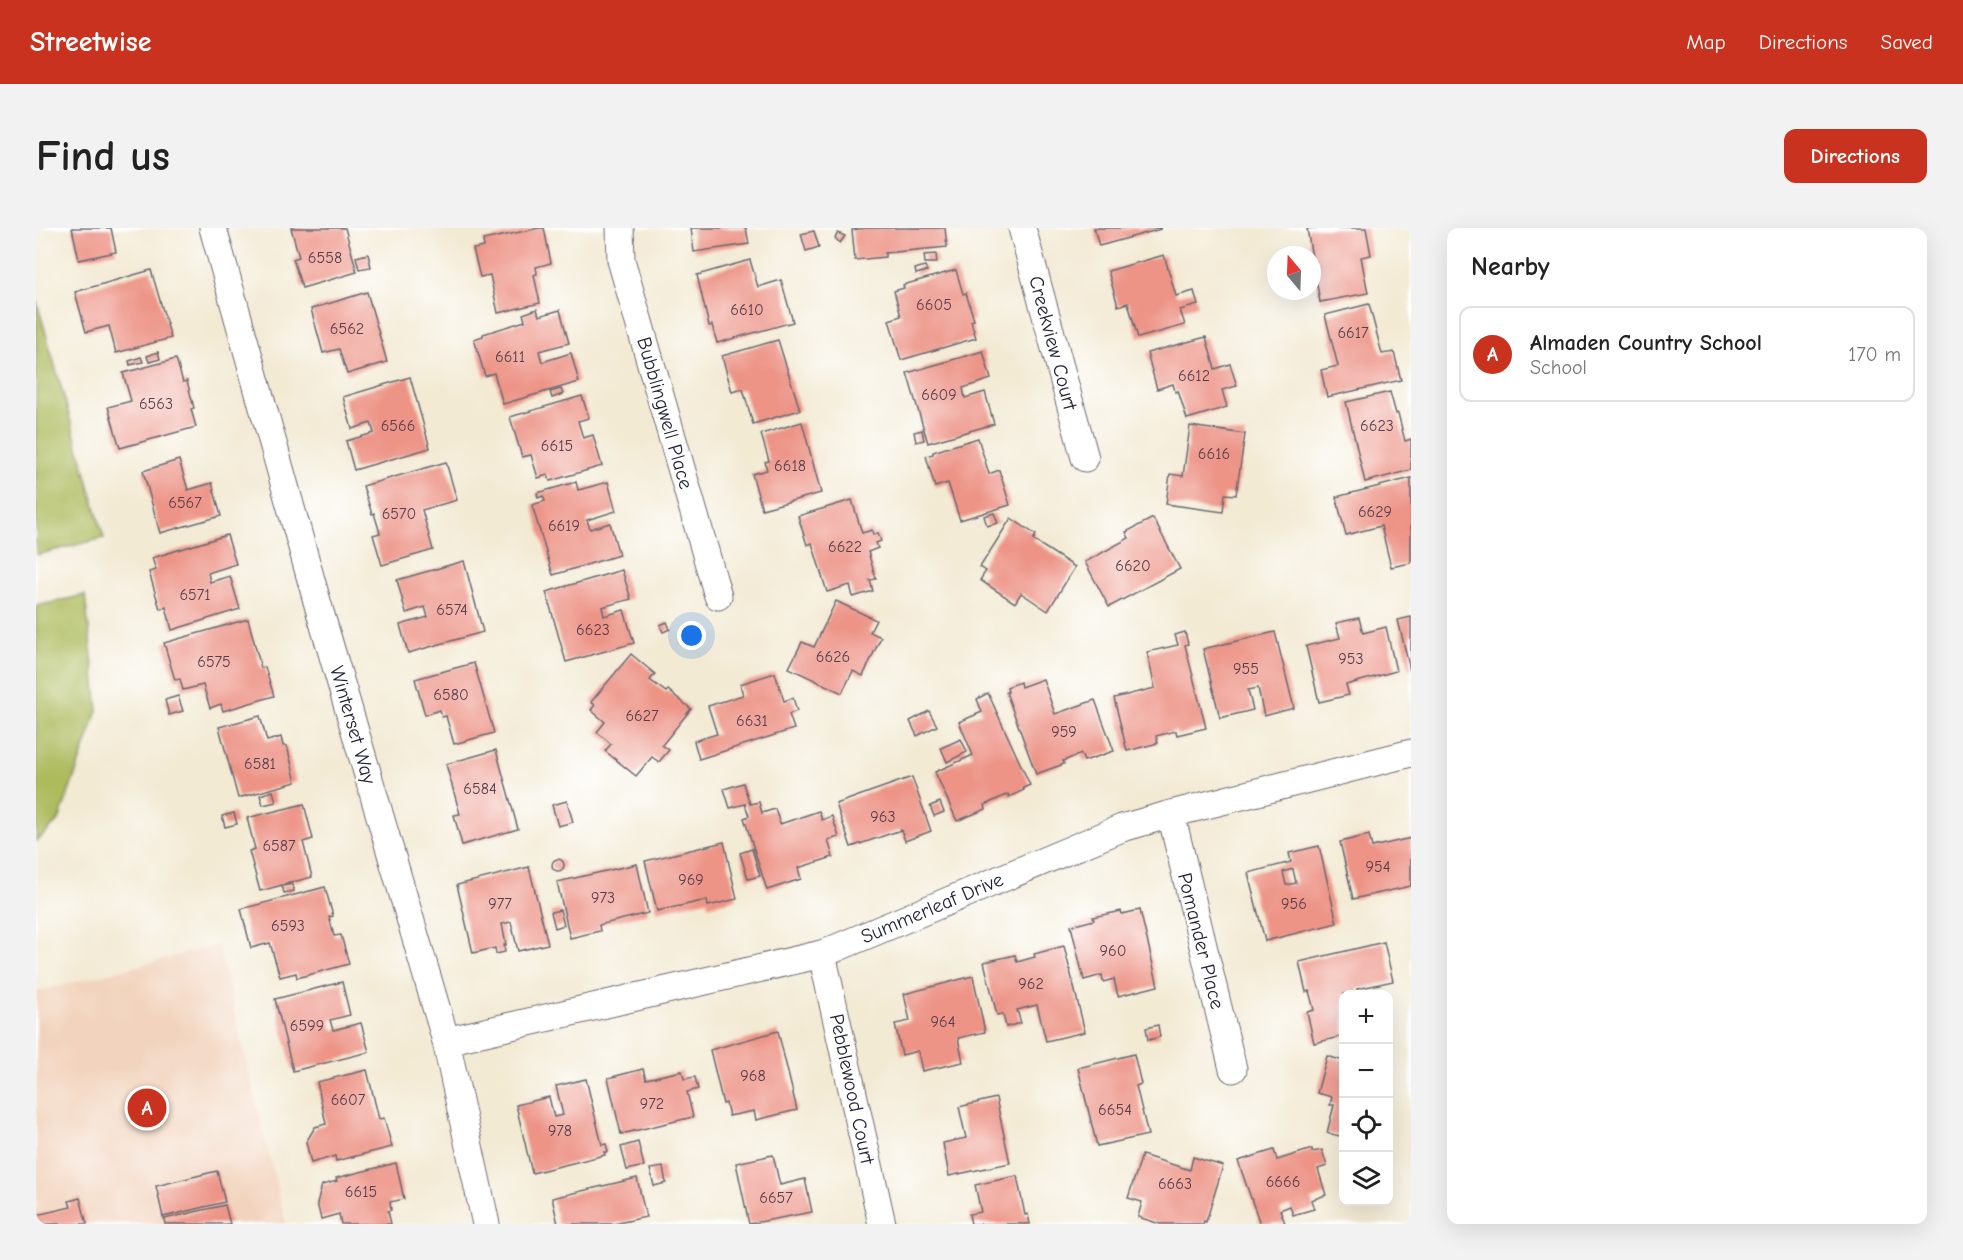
<!DOCTYPE html>
<html lang="en">
<head>
<meta charset="utf-8">
<style>
  :root { --surface:#fff; --page:#f2f2f2; --text:#222; --muted:#767676; --line:#e0e0e0; --accent:#c8321e }
  body { margin:0; font-family:"Comic Neue",sans-serif; background:var(--page); color:var(--text) }
  .controls { position:absolute; right:18px; bottom:18px; display:grid; overflow:hidden; border-radius:12px; box-shadow:0 6px 24px #0002 }
  .controls button { width:54px; height:54px; display:grid; place-items:center; padding:0; border:0; border-bottom:2px solid var(--line); background:var(--surface); color:var(--text); font:30px sans-serif }
  .compass { position:absolute; left:1231px; top:18px; width:54px; height:54px; border-radius:50%; background:var(--surface); box-shadow:0 6px 24px #0002; rotate:341deg }
  .you { position:absolute; left:656px; top:408px; width:21px; height:21px; margin:-15px; border:4px solid #fff; border-radius:50%; background:#1a73e8; box-shadow:0 0 0 9px #1a73e833 }
  .badge { display:grid; place-items:center; width:39px; height:39px; border-radius:50%; background:var(--accent); color:#fff; font-size:20px; font-weight:700 }
  .pin { position:absolute; translate:-50% -50%; border:3px solid #fff; box-shadow:0 2px 6px #0006 }
  .list { margin:0; padding:0; list-style:none }
  h2 { display:flex; justify-content:space-between; align-items:center; height:78px; margin:0; padding:0 24px; font-size:26px }
  h2 small { font-size:20px; font-weight:400; color:var(--muted) }
  .list li { display:grid; grid-template-columns:39px 1fr auto; gap:18px; align-items:center; box-sizing:border-box; height:96px; margin:0 12px 12px; padding:0 12px; border:2px solid var(--line); border-radius:12px }
  .list b { display:block; font-size:22px; white-space:nowrap }
  .list p { margin:0; font-size:20px; white-space:nowrap; color:var(--muted) }
  .list em { font-size:20px; font-style:normal; color:var(--muted) }
  .icon { flex:none; width:33px; height:33px; fill:none; stroke:currentColor; stroke-width:2; stroke-linecap:round; stroke-linejoin:round }
  .map { position:relative; flex:none; width:1375px; height:996px; overflow:hidden; border-radius:12px }
  header { display:flex; align-items:center; gap:36px; box-sizing:border-box; height:84px; padding:0 30px; background:var(--accent); color:#fff }
  header strong { font-size:28px }
  nav { display:flex; gap:33px; margin-inline-start:auto; font-size:21px }
  .intro { display:flex; align-items:center; justify-content:space-between; box-sizing:border-box; height:144px; padding:0 36px }
  h1 { margin:0; font-size:42px }
  .button { padding:15px 27px; border-radius:12px; background:var(--accent); color:#fff; font-size:21px; font-weight:700 }
  main { display:flex; gap:36px; padding:0 36px }
  aside { flex:1; background:var(--surface); border-radius:12px; box-shadow:0 6px 24px #0002 }
  .map>svg:first-child { display:block }
  .built { fill:#f2d4be }
  .green { fill:#adbb5d; stroke:#686e4c; stroke-width:1.5 }
  .building { fill:#ed9487; fill-rule:evenodd }
  .lines { fill:none; stroke-linecap:round; stroke-linejoin:round }
  .minor-casing { stroke:#6b6871; stroke-width:29 }
  .minor { stroke:#fff; stroke-width:27 }
  .labels { text-anchor:middle; dominant-baseline:central; stroke-width:5; stroke-linejoin:round; paint-order:stroke }
  .number-label { font-size:16px; fill:#553e4e }
  .street-label { font-size:20px; fill:#22223b; stroke:#fff }
</style>
</head>
<body>
<header>
<strong>Streetwise</strong>
<nav><a>Map</a><a>Directions</a><a>Saved</a></nav>
</header>
<div class="intro"><h1>Find us</h1><a class="button">Directions</a></div>
<main>
<div class="map">
<svg width="1375" height="996" viewBox="0 0 1375 996">
  <rect width="100%" height="100%" fill="#fff"/>
  <filter id="ink" filterUnits="userSpaceOnUse"><feTurbulence type="fractalNoise" baseFrequency=".0167" numOctaves="2"/><feDisplacementMap in="SourceGraphic" scale="12" xChannelSelector="R" yChannelSelector="G"/><feConvolveMatrix kernelMatrix="1 2 1 2 8 2 1 2 1" color-interpolation-filters="sRGB"/></filter>
  <filter id="wash" filterUnits="userSpaceOnUse"><feTurbulence type="fractalNoise" baseFrequency=".008" numOctaves="4" result="noise"/><feDisplacementMap in="SourceGraphic" scale="24" xChannelSelector="R" yChannelSelector="G"/><feGaussianBlur stdDeviation="1.35" result="paint"/><feColorMatrix in="noise" values="0 0 0 0 0 0 0 0 0 0 0 0 0 0 0 0 0 1.4 0 .05"/><feComposite in="paint" operator="in"/></filter>
  <g filter="url(#wash)">
    <rect width="100%" height="100%" fill="#f3ead4"/>
    <path class="built" d="M 182,717 L 250,996 L 0,996 L 0,764 Z"/>
    <g class="green">
      <path d="M 0,71 L 68,310 L 0,327 Z"/>
      <path d="M 49,367 L 62,482 L 23,592 L 0,614 L 0,378 Z"/>
    </g>
    <g id="blocks">
      <g class="building">
        <path d="M 36,0 L 75,0 L 80,24 L 43,32 Z"/>
        <path d="M 255,0 L 309,0 L 321,44 L 266,60 L 257,31 L 263,29 Z"/>
        <path d="M 503,0 L 508,0 L 515,35 L 500,39 L 501,46 L 498,47 L 504,75 L 462,85 L 454,47 L 444,49 L 437,21 L 448,19 L 447,12 Z"/>
        <path d="M 655,0 L 710,0 L 713,16 L 658,24 Z"/>
        <path d="M 830,0 L 909,0 L 911,19 L 849,25 L 849,29 L 819,32 L 816,2 Z"/>
        <path d="M 1058,0 L 1125,0 L 1125,1 L 1063,18 Z"/>
        <path d="M 1276,0 L 1330,0 L 1335,27 L 1325,29 L 1332,65 L 1284,74 L 1271,1 Z"/>
        <path d="M 778,3 L 783,19 L 770,23 L 765,6 Z"/>
        <path d="M 802,5 L 809,8 L 804,15 L 799,10 Z"/>
        <path d="M 332,26 L 335,39 L 323,41 L 320,29 Z"/>
        <path d="M 900,26 L 901,35 L 889,35 L 888,27 Z"/>
        <path d="M 1128,27 L 1140,68 L 1158,63 L 1162,77 L 1144,82 L 1149,97 L 1102,110 L 1092,75 L 1082,78 L 1072,43 Z"/>
        <path d="M 714,32 L 722,59 L 745,52 L 757,94 L 681,115 L 676,97 L 673,98 L 661,47 Z"/>
        <path d="M 889,38 L 891,43 L 880,46 L 879,41 Z"/>
        <path d="M 115,42 L 135,110 L 80,125 L 73,98 L 50,104 L 39,64 Z"/>
        <path d="M 920,42 L 927,66 L 930,65 L 938,92 L 935,93 L 940,110 L 865,132 L 853,92 L 865,88 L 858,63 L 868,60 L 867,57 Z"/>
        <path d="M 331,64 L 351,134 L 311,146 L 303,121 L 287,125 L 275,81 Z"/>
        <path d="M 1333,76 L 1346,126 L 1358,124 L 1365,152 L 1291,169 L 1285,142 L 1302,138 L 1289,87 Z"/>
        <path d="M 501,81 L 503,88 L 524,82 L 533,115 L 503,123 L 506,134 L 535,125 L 543,154 L 467,176 L 458,145 L 449,148 L 438,111 L 447,108 L 447,106 L 489,93 L 487,86 Z"/>
        <path d="M 1170,109 L 1179,141 L 1194,136 L 1201,158 L 1186,162 L 1191,179 L 1151,191 L 1142,163 L 1139,164 L 1137,156 L 1121,161 L 1111,125 Z"/>
        <path d="M 742,112 L 764,182 L 717,196 L 707,161 L 696,164 L 686,128 Z"/>
        <path d="M 947,123 L 955,151 L 927,160 L 929,170 L 949,164 L 958,196 L 892,215 L 871,145 Z"/>
        <path d="M 122,124 L 124,131 L 113,134 L 111,128 Z"/>
        <path d="M 105,129 L 107,134 L 94,137 L 93,133 Z"/>
        <path d="M 140,131 L 147,154 L 151,153 L 158,180 L 155,181 L 160,199 L 84,220 L 72,179 L 95,173 L 87,145 Z"/>
        <path d="M 374,149 L 394,220 L 318,242 L 310,213 L 338,205 L 335,195 L 316,201 L 307,169 Z"/>
        <path d="M 525,161 L 527,166 L 516,170 L 514,164 Z"/>
        <path d="M 1354,164 L 1360,186 L 1362,185 L 1369,213 L 1375,211 L 1375,242 L 1329,254 L 1310,174 Z"/>
        <path d="M 546,168 L 553,190 L 542,193 L 547,210 L 557,207 L 566,238 L 514,253 L 512,247 L 502,250 L 495,227 L 486,229 L 474,189 Z"/>
        <path d="M 766,194 L 785,265 L 726,281 L 716,246 L 731,242 L 729,234 L 733,233 L 725,206 Z"/>
        <path d="M 1154,198 L 1209,206 L 1200,267 L 1189,266 L 1187,284 L 1130,276 L 1134,246 L 1147,248 Z"/>
        <path d="M 886,202 L 888,212 L 880,214 L 878,204 Z"/>
        <path d="M 942,210 L 953,246 L 963,242 L 974,277 L 924,292 L 912,255 L 899,259 L 890,228 L 897,226 L 897,224 Z"/>
        <path d="M 143,232 L 152,262 L 176,255 L 185,288 L 124,305 L 107,243 Z"/>
        <path d="M 410,234 L 421,272 L 386,282 L 397,322 L 346,337 L 337,307 L 344,305 L 338,285 L 336,286 L 327,258 Z"/>
        <path d="M 1375,250 L 1375,335 L 1355,339 L 1345,298 L 1310,307 L 1300,269 Z"/>
        <path d="M 540,254 L 542,262 L 572,254 L 580,283 L 551,292 L 554,301 L 574,295 L 583,327 L 517,347 L 496,277 L 509,273 L 507,268 L 502,270 L 501,265 Z"/>
        <path d="M 816,272 L 826,305 L 836,302 L 837,307 L 842,305 L 845,313 L 840,315 L 842,320 L 832,324 L 840,351 L 834,352 L 837,363 L 817,369 L 814,357 L 791,364 L 776,315 L 771,317 L 762,288 Z"/>
        <path d="M 958,285 L 962,295 L 951,298 L 948,288 Z"/>
        <path d="M 975,290 L 1000,307 L 997,312 L 1039,339 L 1012,383 L 985,365 L 979,375 L 944,352 L 950,343 L 944,339 Z"/>
        <path d="M 1117,290 L 1144,341 L 1073,379 L 1049,334 L 1093,310 L 1090,304 Z"/>
        <path d="M 191,307 L 200,336 L 172,345 L 174,354 L 194,348 L 204,381 L 136,402 L 130,379 L 124,381 L 113,344 L 120,342 L 116,330 Z"/>
        <path d="M 428,333 L 447,404 L 372,425 L 364,397 L 392,389 L 389,379 L 370,385 L 361,352 Z"/>
        <path d="M 586,342 L 595,371 L 566,379 L 568,388 L 588,382 L 598,415 L 530,434 L 510,364 Z"/>
        <path d="M 800,373 L 840,392 L 834,404 L 845,409 L 827,448 L 817,443 L 806,465 L 753,440 L 766,414 L 778,419 Z"/>
        <path d="M 1375,389 L 1375,442 L 1374,442 L 1362,392 Z"/>
        <path d="M 1323,390 L 1327,405 L 1350,399 L 1360,443 L 1310,457 L 1313,467 L 1283,474 L 1270,418 L 1304,410 L 1300,395 Z"/>
        <path d="M 212,391 L 225,440 L 229,439 L 238,468 L 187,483 L 185,476 L 174,480 L 167,457 L 147,462 L 144,451 L 139,452 L 128,415 Z"/>
        <path d="M 631,394 L 634,401 L 627,404 L 624,397 Z"/>
        <path d="M 1149,404 L 1152,416 L 1149,417 L 1170,500 L 1141,507 L 1140,503 L 1120,508 L 1122,515 L 1091,523 L 1078,470 L 1119,460 L 1111,424 L 1142,417 L 1139,407 Z"/>
        <path d="M 1239,404 L 1258,480 L 1228,488 L 1222,460 L 1212,462 L 1217,482 L 1184,490 L 1167,421 Z"/>
        <path d="M 595,426 L 619,446 L 614,452 L 630,464 L 632,462 L 655,481 L 626,517 L 633,522 L 623,534 L 616,529 L 600,548 L 569,523 L 575,516 L 561,504 L 569,494 L 555,482 L 559,477 L 555,474 Z"/>
        <path d="M 438,435 L 458,505 L 418,516 L 410,488 L 406,489 L 404,482 L 389,487 L 379,451 Z"/>
        <path d="M 739,445 L 748,473 L 757,470 L 761,483 L 753,486 L 758,501 L 663,531 L 658,513 L 681,506 L 672,478 L 707,467 L 704,456 Z"/>
        <path d="M 1007,451 L 1019,486 L 1059,472 L 1078,523 L 1048,533 L 1045,526 L 1027,533 L 1028,536 L 1000,546 L 970,464 L 972,464 L 971,459 L 984,454 L 985,459 Z"/>
        <path d="M 952,465 L 994,557 L 987,560 L 988,562 L 973,569 L 972,566 L 949,577 L 950,581 L 921,593 L 899,544 L 937,527 L 923,494 L 946,484 L 941,471 Z"/>
        <path d="M 142,468 L 147,483 L 133,487 L 129,472 Z"/>
        <path d="M 893,483 L 901,498 L 881,508 L 874,493 Z"/>
        <path d="M 224,488 L 231,513 L 245,509 L 247,518 L 251,518 L 260,554 L 202,570 L 183,499 Z"/>
        <path d="M 925,511 L 931,524 L 911,534 L 905,520 Z"/>
        <path d="M 460,522 L 482,601 L 426,617 L 418,587 L 424,586 L 410,536 Z"/>
        <path d="M 876,549 L 895,603 L 869,613 L 865,602 L 815,619 L 800,576 Z"/>
        <path d="M 707,555 L 714,576 L 723,574 L 726,585 L 739,581 L 744,596 L 783,583 L 786,592 L 796,588 L 803,609 L 792,612 L 797,629 L 762,640 L 765,651 L 731,662 L 708,590 L 713,588 L 709,576 L 694,580 L 688,561 Z"/>
        <path d="M 237,563 L 240,574 L 227,577 L 224,567 Z"/>
        <path d="M 531,573 L 537,594 L 522,598 L 516,577 Z"/>
        <path d="M 904,574 L 908,584 L 898,588 L 894,578 Z"/>
        <path d="M 268,576 L 277,611 L 267,614 L 276,649 L 224,663 L 213,623 L 219,621 L 211,590 Z"/>
        <path d="M 198,585 L 201,596 L 189,599 L 186,588 Z"/>
        <path d="M 1333,607 L 1336,619 L 1375,610 L 1375,658 L 1317,671 L 1304,614 Z"/>
        <path d="M 688,614 L 701,671 L 672,678 L 671,672 L 621,683 L 609,633 Z"/>
        <path d="M 1283,618 L 1301,695 L 1229,713 L 1212,645 L 1255,634 L 1253,625 ZM 1257,641 L 1260,655 L 1250,657 L 1247,644 Z"/>
        <path d="M 716,621 L 724,648 L 712,651 L 704,625 Z"/>
        <circle cx="522" cy="637" r="6"/>
        <path d="M 601,636 L 612,685 L 563,697 L 564,703 L 534,710 L 521,654 Z"/>
        <path d="M 493,639 L 512,716 L 482,723 L 475,694 L 466,696 L 470,717 L 468,717 L 469,724 L 460,726 L 459,720 L 437,725 L 421,657 Z"/>
        <path d="M 256,656 L 258,663 L 248,665 L 246,658 Z"/>
        <path d="M 289,659 L 297,688 L 293,689 L 298,708 L 305,707 L 313,736 L 261,750 L 260,745 L 244,749 L 234,715 L 215,720 L 205,681 Z"/>
        <path d="M 524,682 L 528,697 L 519,700 L 515,684 Z"/>
        <path d="M 1104,682 L 1122,758 L 1082,768 L 1078,751 L 1067,754 L 1066,747 L 1048,752 L 1035,698 L 1058,692 L 1057,689 L 1085,683 L 1086,686 Z"/>
        <path d="M 1348,714 L 1357,753 L 1321,761 L 1322,766 L 1308,766 L 1308,808 L 1278,815 L 1271,784 L 1278,782 L 1273,763 L 1270,764 L 1263,734 Z"/>
        <path d="M 1028,718 L 1049,804 L 1010,813 L 1001,777 L 981,782 L 985,795 L 970,799 L 967,786 L 961,787 L 948,734 L 979,727 L 981,734 L 999,729 L 998,726 Z"/>
        <path d="M 937,748 L 949,804 L 922,810 L 927,834 L 886,843 L 882,823 L 866,827 L 859,796 L 874,793 L 868,766 Z"/>
        <path d="M 306,754 L 314,787 L 294,792 L 297,802 L 325,795 L 333,824 L 257,843 L 239,771 Z"/>
        <path d="M 1122,797 L 1124,809 L 1112,812 L 1110,800 Z"/>
        <path d="M 742,803 L 761,882 L 720,892 L 718,883 L 693,888 L 690,875 L 687,876 L 674,822 Z"/>
        <path d="M 1098,826 L 1105,856 L 1100,858 L 1112,907 L 1061,918 L 1042,840 Z"/>
        <path d="M 1291,828 L 1308,833 L 1308,909 L 1291,905 L 1298,877 L 1294,877 L 1296,869 L 1281,865 Z"/>
        <path d="M 607,841 L 610,851 L 646,843 L 648,851 L 659,849 L 662,861 L 651,864 L 657,889 L 585,906 L 572,850 Z"/>
        <path d="M 331,842 L 343,891 L 348,890 L 356,919 L 300,933 L 299,928 L 275,935 L 270,914 L 279,899 L 290,896 L 281,854 Z"/>
        <path d="M 550,851 L 566,917 L 570,916 L 572,924 L 568,924 L 569,927 L 496,945 L 480,877 L 513,869 L 518,889 L 527,887 L 520,858 Z"/>
        <path d="M 960,870 L 974,935 L 913,948 L 907,915 L 930,910 L 923,879 Z"/>
        <path d="M 602,914 L 608,938 L 591,942 L 585,919 Z"/>
        <path d="M 1276,921 L 1276,924 L 1286,922 L 1291,938 L 1282,941 L 1290,967 L 1275,972 L 1278,981 L 1257,987 L 1254,978 L 1244,982 L 1249,995 L 1224,996 L 1202,933 L 1238,922 L 1241,932 Z"/>
        <path d="M 737,927 L 744,957 L 769,951 L 776,984 L 713,996 L 700,935 Z"/>
        <path d="M 1106,927 L 1154,942 L 1157,929 L 1187,938 L 1170,994 L 1168,993 L 1167,996 L 1124,996 L 1102,989 L 1106,974 L 1092,970 Z"/>
        <path d="M 360,935 L 368,971 L 354,974 L 355,982 L 352,983 L 355,996 L 305,996 L 303,986 L 285,991 L 281,975 L 286,957 L 301,953 L 300,950 Z"/>
        <path d="M 627,939 L 630,955 L 618,958 L 614,941 Z"/>
        <path d="M 181,943 L 189,974 L 127,989 L 120,958 Z"/>
        <path d="M 981,948 L 989,987 L 992,986 L 994,996 L 935,996 L 933,986 L 945,984 L 939,957 Z"/>
        <path d="M 601,950 L 610,989 L 578,996 L 522,996 L 516,970 Z"/>
        <path d="M 44,970 L 51,996 L 0,996 L 0,987 L 35,979 L 33,973 Z"/>
        <path d="M 189,977 L 194,996 L 129,996 L 128,991 Z"/>
      </g>
    </g>
  </g>
  <g filter="url(#ink)">
    <use href="#blocks" fill-opacity="0" stroke="#6b6871" stroke-width="1.5"/>
    <g class="lines">
      <defs>
        <g id="minor">
          <path d="M 177,0 L 284,384 L 410,813 L 450,996"/>
          <path d="M 584,0 L 585,32 L 682,368"/>
          <path d="M 986,0 L 1049,230"/>
          <path d="M 1135,586 L 1197,841"/>
          <path d="M 786,726 L 846,996"/>
          <path d="M 410,813 L 786,726 L 1086,600 L 1135,586 L 1375,525"/>
        </g>
      </defs>
      <use href="#minor" class="minor-casing"/>
      <use href="#minor" class="minor"/>
    </g>
  </g>
  <g class="labels">
    <g class="number-label">
      <text x="289" y="30">6558</text>
      <text x="898" y="77">6605</text>
      <text x="711" y="82">6610</text>
      <text x="311" y="101">6562</text>
      <text x="1317" y="105">6617</text>
      <text x="474" y="129">6611</text>
      <text x="1158" y="148">6612</text>
      <text x="903" y="167">6609</text>
      <text x="120" y="176">6563</text>
      <text x="362" y="198">6566</text>
      <text x="1341" y="198">6623</text>
      <text x="521" y="218">6615</text>
      <text x="1178" y="226">6616</text>
      <text x="754" y="238">6618</text>
      <text x="149" y="275">6567</text>
      <text x="1339" y="284">6629</text>
      <text x="363" y="286">6570</text>
      <text x="528" y="298">6619</text>
      <text x="809" y="319">6622</text>
      <text x="1097" y="338">6620</text>
      <text x="159" y="367">6571</text>
      <text x="416" y="382">6574</text>
      <text x="557" y="402">6623</text>
      <text x="797" y="429">6626</text>
      <text x="1315" y="431">953</text>
      <text x="178" y="434">6575</text>
      <text x="1210" y="441">955</text>
      <text x="415" y="467">6580</text>
      <text x="606" y="488">6627</text>
      <text x="716" y="493">6631</text>
      <text x="1028" y="504">959</text>
      <text x="224" y="536">6581</text>
      <text x="444" y="561">6584</text>
      <text x="847" y="589">963</text>
      <text x="243" y="618">6587</text>
      <text x="1342" y="639">954</text>
      <text x="655" y="652">969</text>
      <text x="567" y="670">973</text>
      <text x="464" y="676">977</text>
      <text x="1258" y="676">956</text>
      <text x="252" y="698">6593</text>
      <text x="1077" y="723">960</text>
      <text x="995" y="756">962</text>
      <text x="907" y="794">964</text>
      <text x="271" y="798">6599</text>
      <text x="717" y="848">968</text>
      <text x="312" y="872">6607</text>
      <text x="616" y="876">972</text>
      <text x="1079" y="882">6654</text>
      <text x="524" y="903">978</text>
      <text x="1247" y="954">6666</text>
      <text x="1139" y="956">6663</text>
      <text x="325" y="964">6615</text>
      <text x="740" y="970">6657</text>
    </g>
    <g class="street-label">
      <text transform="translate(1017 115) rotate(75)">Creekview Court</text>
      <text transform="translate(629 185) rotate(74)">Bubblingwell Place</text>
      <text transform="translate(317 497) rotate(74)">Winterset Way</text>
      <text transform="translate(896 680) rotate(-23)">Summerleaf Drive</text>
      <text transform="translate(1165 713) rotate(76)">Pomander Place</text>
      <text transform="translate(816 861) rotate(78)">Pebblewood Court</text>
    </g>
  </g>
</svg>
<div class="controls">
<button>+</button>
<button>−</button>
<button><svg class="icon" aria-label="locate" viewBox="0 0 24 24"><circle cx="12" cy="12" r="6"/><path d="M12 2v4M12 18v4M2 12h4M18 12h4"/></svg></button>
<button><svg class="icon" aria-label="layers" viewBox="0 0 24 24"><path d="M12 4l9 5-9 5-9-5zM3 14l9 5 9-5"/></svg></button>
</div>
<svg class="compass" viewBox="-18 -18 36 36"><path d="M0-13l5 13h-10z" fill="#e53935"/><path d="M0 13l5-13h-10z" fill="#767676"/></svg>
<div class="you"></div>
<div class="pin badge" style="left:111px;top:880px">A</div>
</div>
<aside>
<h2>Nearby<small></small></h2>
<ul class="list">
<li><span class="badge">A</span><div><b>Almaden Country School</b><p>School</p></div><em>170 m</em></li>
</ul>
</aside>
</main>
</body>
</html>
